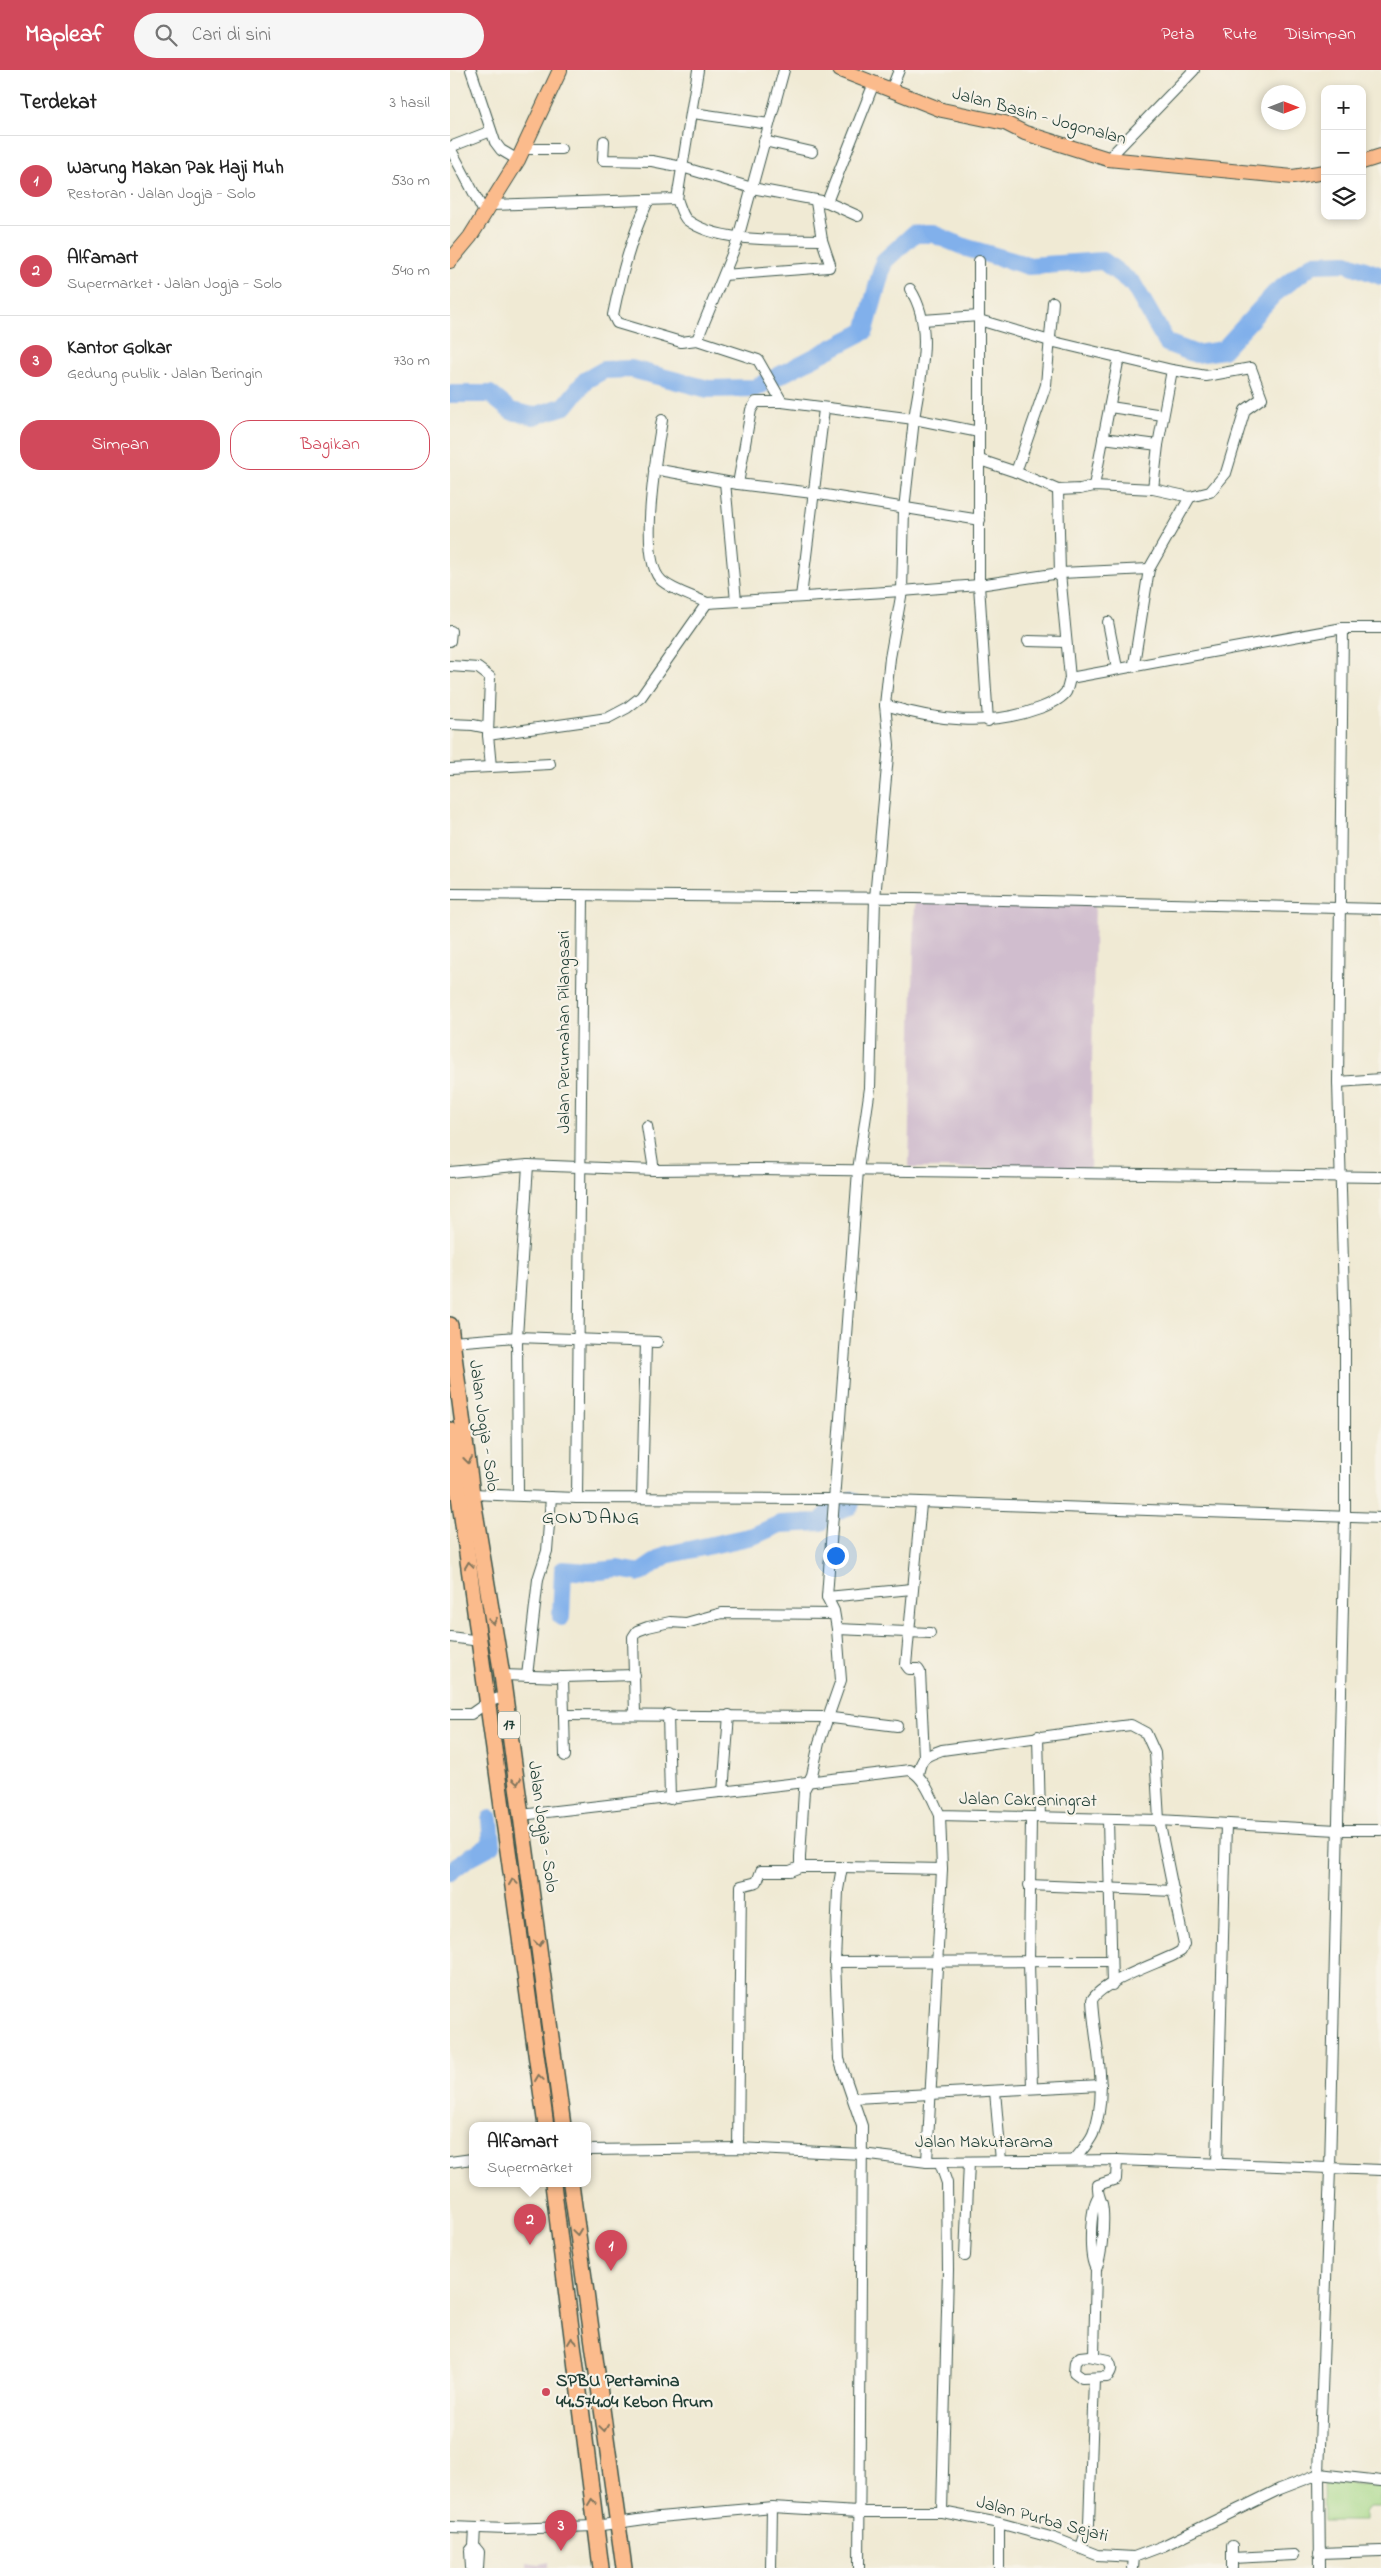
<!DOCTYPE html>
<html lang="id">
<head>
<meta charset="utf-8">
<style>
  :root { --surface:#fff; --page:#f6f6f6; --text:#222; --muted:#767676; --line:#e0e0e0; --accent:#d1495b }
  body { margin:0; font-family:"Indie Flower",sans-serif; background:var(--page); color:var(--text) }
  .controls { position:absolute; right:15px; top:15px; display:grid; overflow:hidden; border-radius:10px; box-shadow:0 2px 8px #0003 }
  .controls button { width:45px; height:45px; display:grid; place-items:center; padding:0; border:0; border-bottom:1px solid var(--line); background:var(--surface); color:var(--text); font:25px sans-serif }
  .compass { position:absolute; left:811px; top:15px; width:45px; height:45px; border-radius:50%; background:var(--surface); box-shadow:0 2px 8px #0003; rotate:90deg }
  .you { position:absolute; left:385px; top:1485px; width:18px; height:18px; margin:-12px; border:4px solid #fff; border-radius:50%; background:#1a73e8; box-shadow:0 0 0 8px #1a73e833 }
  .badge { display:grid; place-items:center; width:32px; height:32px; border-radius:50%; background:var(--accent); color:#fff; font-size:16px; font-weight:700 }
  .pin { position:absolute; translate:-50% -41px; filter:drop-shadow(0 1px 2px #0008) }
  .pin::after { content:''; position:absolute; top:26px; width:18px; height:15px; background:inherit; clip-path:polygon(0 0,100% 0,50% 100%) }
  .popup { position:absolute; left:19px; top:2052px; width:122px; height:65px; box-sizing:border-box; display:grid; place-content:center; border-radius:10px; background:var(--surface); filter:drop-shadow(0 1px 4px #0005); font-size:16px; white-space:nowrap; color:var(--muted) }
  .popup b { font-size:19px; color:var(--text) }
  .popup::after { content:''; position:absolute; left:50%; top:100%; margin-left:-10px; border:10px solid transparent; border-top-color:var(--surface) }
  .list { margin:0; padding:0; list-style:none }
  h2 { display:flex; justify-content:space-between; align-items:center; height:65px; margin:0; padding:0 20px; font-size:21px }
  h2 small { font-size:16px; font-weight:400; color:var(--muted) }
  .list li { display:grid; grid-template-columns:32px 1fr auto; gap:15px; align-items:center; box-sizing:border-box; height:90px; padding:0 20px; border-top:1px solid var(--line) }
  .list b { display:block; font-size:19px; white-space:nowrap }
  .list p { margin:0; font-size:16px; white-space:nowrap; color:var(--muted) }
  .list em { font-size:16px; font-style:normal; color:var(--muted) }
  .actions { display:flex; gap:10px; padding:15px 20px }
  .actions a { flex:1; padding:11px 0; border:1px solid var(--accent); border-radius:20px; text-align:center; font-size:18px; color:var(--accent) }
  .actions .main { background:var(--accent); color:#fff }
  .icon { flex:none; width:28px; height:28px; fill:none; stroke:currentColor; stroke-width:2; stroke-linecap:round; stroke-linejoin:round }
  .map { position:relative; flex:none; width:931px; height:2498px; overflow:hidden }
  header { display:flex; align-items:center; gap:30px; box-sizing:border-box; height:70px; padding:0 25px; background:var(--accent); color:#fff }
  header strong { font-size:24px }
  nav { display:flex; gap:28px; margin-inline-start:auto; font-size:18px }
  .search { width:350px; height:45px; background:var(--page); display:flex; align-items:center; gap:12px; box-sizing:border-box; padding:0 18px; border-radius:28px; color:var(--muted); font-size:19px }
  main { display:flex }
  aside { flex:1; background:var(--surface) }
  .map>svg:first-child { display:block }
  .industrial { fill:#d0bdce }
  .green { fill:#a4d786; stroke:#628a5d }
  .lines { fill:none; stroke-linecap:round; stroke-linejoin:round }
  .river { stroke:#81b0eb; stroke-width:18 }
  .minor-casing { stroke:#3e574c; stroke-width:12 }
  .major-casing { stroke:#3e574c; stroke-width:16 }
  .highway-casing { stroke:#3e574c; stroke-width:18 }
  .minor { stroke:#fff; stroke-width:10 }
  .major { stroke:#fbbb8c; stroke-width:14 }
  .highway { stroke:#fbbb8c; stroke-width:15 }
  .oneway { stroke:#82765c }
  .poi-dot { fill:#d1495b; stroke:#f7f3e8; stroke-width:2 }
  .labels { text-anchor:middle; dominant-baseline:central; stroke-width:4.5; stroke-linejoin:round; paint-order:stroke }
  .shield { fill:#f7f3e8; stroke:#60746a; stroke-width:1 }
  .shield-label { font-size:16px; font-weight:bold; fill:#1f3d34 }
  .street-label { font-size:18px; fill:#1f3d34; stroke:#f7f3e8 }
  .poi-label { font-size:18px; font-weight:bold; fill:#1f3d34; stroke:#f7f3e8; text-anchor:start }
  .quarter-label { font-size:20px; letter-spacing:1px; fill:#1f3d34; stroke:#f7f3e8 }
</style>
</head>
<body>
<header>
<strong>Mapleaf</strong>
<div class="search"><svg class="icon" aria-label="search" viewBox="0 0 24 24"><circle cx="10" cy="10" r="6"/><path d="M15 15l6 6"/></svg>Cari di sini</div>
<nav><a>Peta</a><a>Rute</a><a>Disimpan</a></nav>
</header>
<main>
<aside>
<h2>Terdekat<small>3 hasil</small></h2>
<ul class="list">
<li><span class="badge">1</span><div><b>Warung Makan Pak Haji Muh</b><p>Restoran · Jalan Jogja - Solo</p></div><em>530 m</em></li>
<li><span class="badge">2</span><div><b>Alfamart</b><p>Supermarket · Jalan Jogja - Solo</p></div><em>540 m</em></li>
<li><span class="badge">3</span><div><b>Kantor Golkar</b><p>Gedung publik · Jalan Beringin</p></div><em>730 m</em></li>
</ul>
<div class="actions"><a class="main">Simpan</a><a>Bagikan</a></div>
</aside>
<div class="map">
<svg width="931" height="2498" viewBox="0 0 931 2498">
  <rect width="100%" height="100%" fill="#f7f3e8"/>
  <filter id="ink" filterUnits="userSpaceOnUse"><feTurbulence type="fractalNoise" baseFrequency=".02" numOctaves="2"/><feDisplacementMap in="SourceGraphic" scale="10" xChannelSelector="R" yChannelSelector="G"/><feConvolveMatrix kernelMatrix="1 2 1 2 8 2 1 2 1" color-interpolation-filters="sRGB"/></filter>
  <filter id="wash" filterUnits="userSpaceOnUse"><feTurbulence type="fractalNoise" baseFrequency=".0096" numOctaves="4" result="noise"/><feDisplacementMap in="SourceGraphic" scale="20" xChannelSelector="R" yChannelSelector="G"/><feGaussianBlur stdDeviation="1.12" result="paint"/><feColorMatrix in="noise" values="0 0 0 0 0 0 0 0 0 0 0 0 0 0 0 0 0 1.4 0 .05"/><feComposite in="paint" operator="in"/></filter>
  <g filter="url(#wash)">
    <rect width="100%" height="100%" fill="#f0ead4"/>
    <g class="industrial">
      <path d="M 465,828 L 645,833 L 640,1099 L 459,1098 Z"/>
      <path d="M 77,2492 L 89,2494 L 99,2492 L 99,2498 L 77,2498 Z"/>
    </g>
    <path class="green" d="M 873,2411 L 931,2418 L 931,2437 L 919,2437 L 915,2442 L 915,2451 L 874,2451 Z"/>
    <g class="lines">
      <g class="river">
        <path d="M 0,324 L 40,324 L 61,341 L 84,346 L 115,336 L 136,310 L 154,300 L 181,299 L 258,319 L 305,318 L 415,261 L 434,191 L 464,164 L 483,164 L 517,178 L 579,196 L 653,191 L 683,214 L 717,273 L 746,284 L 773,280 L 824,224 L 863,194 L 896,193 L 931,206"/>
        <path d="M 111,1547 L 113,1500 L 139,1502 L 168,1499 L 190,1503 L 216,1485 L 303,1466 L 330,1454 L 371,1452 L 378,1444 L 400,1436 L 402,1430"/>
        <path d="M 0,1802 L 18,1788 L 42,1775 L 40,1749"/>
      </g>
    </g>
  </g>
  <g filter="url(#ink)">
    <g class="lines">
      <defs>
        <g id="minor">
          <path d="M 21,0 L 45,72 L 51,80 L 68,90"/>
          <path d="M 441,20 L 449,0"/>
          <path d="M 243,43 L 319,54"/>
          <path d="M 154,71 L 153,90 L 202,91 L 232,97 L 302,118 L 377,132 L 408,146"/>
          <path d="M 314,71 L 362,82"/>
          <path d="M 0,77 L 41,61"/>
          <path d="M 0,78 L 35,144"/>
          <path d="M 73,79 L 111,79"/>
          <path d="M 658,89 L 744,0"/>
          <path d="M 227,129 C 230,136 232,146 237,150 C 269,174 334,169 372,170"/>
          <path d="M 198,131 C 181,168 171,205 163,245 L 167,253 L 231,272 L 247,270 L 308,290 L 332,332"/>
          <path d="M 377,132 L 424,13"/>
          <path d="M 40,135 L 227,129 L 248,0"/>
          <path d="M 529,191 L 529,515 L 538,651"/>
          <path d="M 274,205 L 379,197 L 380,194 L 372,170 L 366,132"/>
          <path d="M 473,250 L 529,246"/>
          <path d="M 529,250 L 600,271 L 722,300 L 756,306 L 801,298 L 812,328 L 795,340 L 776,403 L 760,422 L 740,427 L 703,419 L 644,416 L 630,419 L 608,420 L 566,402 L 530,390"/>
          <path d="M 247,270 L 287,172 L 334,0"/>
          <path d="M 660,337 L 713,345"/>
          <path d="M 653,368 L 708,375"/>
          <path d="M 204,399 L 288,414 L 363,423 L 530,450"/>
          <path d="M 566,402 L 596,315 L 603,232"/>
          <path d="M 275,412 L 286,531"/>
          <path d="M 288,414 L 301,340 L 306,332 L 332,332 L 464,349 C 470,307 485,257 460,219"/>
          <path d="M 644,416 L 669,287"/>
          <path d="M 703,419 L 708,375 L 722,300"/>
          <path d="M 351,527 L 374,339"/>
          <path d="M 257,533 L 452,521 L 529,515 L 610,503 L 699,499"/>
          <path d="M 658,552 L 667,598"/>
          <path d="M 0,571 L 1,561"/>
          <path d="M 578,571 L 616,572"/>
          <path d="M 684,594 L 699,499 L 740,427"/>
          <path d="M 0,596 L 28,598 L 40,607 L 38,665"/>
          <path d="M 620,608 L 893,558 L 931,558"/>
          <path d="M 435,635 C 487,651 539,657 590,638 C 598,635 611,630 616,622 C 618,618 619,612 620,608 L 610,503 L 608,420"/>
          <path d="M 0,654 L 23,655 L 38,658"/>
          <path d="M 41,697 L 38,665 L 158,648 L 177,638 L 191,627 L 257,533 C 243,526 224,521 212,511 C 187,490 207,382 212,350"/>
          <path d="M 0,699 L 100,694"/>
          <path d="M 0,824 L 465,828 L 931,839"/>
          <path d="M 888,1012 L 931,1009"/>
          <path d="M 197,1056 L 204,1100"/>
          <path d="M 0,1102 L 78,1095 L 204,1100 L 308,1099 L 931,1107"/>
          <path d="M 2,1272 L 67,1267 L 207,1272"/>
          <path d="M 22,1424 L 127,1428 L 383,1429 L 931,1448"/>
          <path d="M 68,1425 L 67,1267 L 78,1095"/>
          <path d="M 127,1428 L 133,826"/>
          <path d="M 192,1428 L 196,1272"/>
          <path d="M 471,1434 L 456,1595 L 459,1599 L 468,1599 L 470,1602 L 474,1686"/>
          <path d="M 377,1527 L 462,1519"/>
          <path d="M 387,1559 L 480,1563"/>
          <path d="M 0,1567 L 30,1571"/>
          <path d="M 52,1605 L 113,1607 L 115,1686"/>
          <path d="M 77,1606 L 88,1509 L 97,1481 L 101,1427"/>
          <path d="M 113,1607 L 185,1605"/>
          <path d="M 0,1644 L 21,1644 L 38,1632 L 55,1626"/>
          <path d="M 185,1644 L 183,1567 L 187,1561 L 198,1557 L 220,1552 L 236,1553 L 272,1543 L 384,1544"/>
          <path d="M 218,1644 L 220,1729"/>
          <path d="M 114,1645 L 374,1647 L 447,1656"/>
          <path d="M 588,1666 L 590,1747"/>
          <path d="M 468,1705 C 471,1687 475,1686 492,1680 L 672,1656 L 681,1655 L 696,1663 L 705,1683 L 709,1750 L 734,1874 L 731,1881 L 724,1885 C 703,1895 652,1912 642,1930 C 644,1974 660,2021 643,2064 C 639,2073 631,2081 625,2089"/>
          <path d="M 273,1722 L 279,1645"/>
          <path d="M 71,1745 L 460,1700 C 476,1709 482,1729 490,1745 L 709,1750 L 887,1760 L 931,1760"/>
          <path d="M 581,1748 L 579,1892 L 582,2018"/>
          <path d="M 658,1749 L 662,1915"/>
          <path d="M 392,1797 L 492,1799"/>
          <path d="M 579,1815 L 724,1821"/>
          <path d="M 385,1892 L 659,1891"/>
          <path d="M 545,2021 L 551,2091"/>
          <path d="M 405,2028 L 651,2015"/>
          <path d="M 288,2078 L 291,1816 L 307,1812 L 311,1801 L 340,1801 L 350,1797"/>
          <path d="M 138,2080 L 288,2078 L 412,2084 L 477,2092 L 667,2090 L 931,2100"/>
          <path d="M 0,2092 L 22,2089"/>
          <path d="M 477,2092 L 492,1799 L 490,1745"/>
          <path d="M 490,2093 L 497,2113 L 498,2200 L 492,2442"/>
          <path d="M 767,2094 L 776,1754"/>
          <path d="M 515,2186 L 519,2092"/>
          <path d="M 646,2199 C 638,2187 640,2139 648,2127"/>
          <path d="M 639,2286 L 658,2290 C 663,2297 662,2301 657,2307 L 632,2308 L 624,2302 L 625,2292 L 630,2287 Z"/>
          <path d="M 644,2286 L 646,2199 C 652,2188 655,2147 652,2134 C 650,2127 647,2124 648,2115 L 666,2109 L 667,2090"/>
          <path d="M 0,2457 L 57,2459 L 145,2456 L 209,2447 L 322,2437 L 408,2442 L 492,2442 L 549,2453 L 604,2468 L 647,2485 L 684,2487 L 713,2476 L 830,2419 L 869,2404 L 931,2411"/>
          <path d="M 24,2476 L 29,2482 L 28,2498"/>
          <path d="M 782,2476 L 782,2498"/>
          <path d="M 631,2477 L 639,2454 L 644,2309"/>
          <path d="M 869,2483 L 931,2481"/>
          <path d="M 782,2488 L 844,2485"/>
          <path d="M 21,2498 L 20,2481 L 24,2476 L 25,2458"/>
          <path d="M 321,2498 L 322,2437"/>
          <path d="M 409,2498 L 412,2056 L 389,1989 L 385,1892 L 388,1820 L 392,1797 L 350,1797 L 350,1787 L 354,1720 L 362,1705 L 369,1673 L 391,1610 L 387,1559 L 384,1541 L 377,1527 L 408,1100 L 420,1018 L 425,828 L 439,675 L 435,635 L 440,588 L 452,521 L 454,439 L 464,349 L 529,362"/>
          <path d="M 549,2498 L 549,2453"/>
          <path d="M 683,2498 L 684,2487"/>
          <path d="M 870,2498 L 869,2404 L 880,2099 L 895,1448 L 895,1264 L 888,1012 L 893,558"/>
        </g>
        <g id="major">
          <path d="M 390,0 L 492,40 L 555,53 L 575,63 L 658,89 L 843,107 L 875,102"/>
          <path d="M 912,92 L 931,86"/>
          <path d="M 0,191 L 20,167 L 68,90 L 110,0"/>
        </g>
        <g id="highway">
          <path d="M 0,1255 L 22,1424 L 52,1605 L 113,2056"/>
          <path d="M 0,1360 L 96,2056"/>
          <path d="M 103,2114 L 151,2498"/>
          <path d="M 121,2114 L 174,2498"/>
        </g>
      </defs>
      <use href="#minor" class="minor-casing"/>
      <use href="#major" class="major-casing"/>
      <use href="#highway" class="highway-casing"/>
      <use href="#minor" class="minor"/>
      <use href="#major" class="major"/>
      <use href="#highway" class="highway"/>
    </g>
    <defs><path id="oneway-chevron" d="M-2-3.5L2.5 0L-2 3.5" fill="none" stroke-width="1.6" stroke-linecap="round" stroke-linejoin="round" transform="scale(1.25)"/></defs>
    <g class="oneway">
      <use href="#oneway-chevron" transform="translate(18 1390) rotate(83)"/>
      <use href="#oneway-chevron" transform="translate(19 1495) rotate(-98)"/>
      <use href="#oneway-chevron" transform="translate(43 1551) rotate(81)"/>
      <use href="#oneway-chevron" transform="translate(67 1711) rotate(82)"/>
      <use href="#oneway-chevron" transform="translate(63 1812) rotate(-98)"/>
      <use href="#oneway-chevron" transform="translate(89 1873) rotate(82)"/>
      <use href="#oneway-chevron" transform="translate(89 2008) rotate(-98)"/>
      <use href="#oneway-chevron" transform="translate(127 2162) rotate(82)"/>
      <use href="#oneway-chevron" transform="translate(122 2271) rotate(-97)"/>
      <use href="#oneway-chevron" transform="translate(154 2358) rotate(82)"/>
      <use href="#oneway-chevron" transform="translate(142 2432) rotate(-97)"/>
    </g>
  </g>
  <circle class="poi-dot" cx="96" cy="2322" r="5"/>
  <g class="labels">
    <rect class="shield" x="48" y="1641.5" width="22" height="27" rx="4"/>
    <g class="shield-label">
      <text x="59" y="1655">17</text>
    </g>
    <g class="street-label">
      <text transform="translate(589 47) rotate(15)">Jalan Basin - Jogonalan</text>
      <text transform="translate(115 962) rotate(-90)">Jalan Perumahan Pilangsari</text>
      <text transform="translate(33 1356) rotate(82)">Jalan Jogja - Solo</text>
      <text transform="translate(578 1731) rotate(1)">Jalan Cakraningrat</text>
      <text transform="translate(92 1757) rotate(82)">Jalan Jogja - Solo</text>
      <text x="534" y="2073">Jalan Makutarama</text>
      <text transform="translate(592 2450) rotate(15)">Jalan Purba Sejati</text>
    </g>
    <g class="poi-label">
      <text x="106" y="2312">SPBU Pertamina<tspan x="106" dy="21">44.574.04 Kebon Arum</tspan></text>
    </g>
    <g class="quarter-label">
      <text x="141" y="1448">GONDANG</text>
    </g>
  </g>
</svg>
<div class="controls">
<button>+</button>
<button>−</button>
<button><svg class="icon" aria-label="layers" viewBox="0 0 24 24"><path d="M12 4l9 5-9 5-9-5zM3 14l9 5 9-5"/></svg></button>
</div>
<svg class="compass" viewBox="-18 -18 36 36"><path d="M0-13l5 13h-10z" fill="#e53935"/><path d="M0 13l5-13h-10z" fill="#767676"/></svg>
<div class="you"></div>
<div class="pin badge" style="left:161px;top:2201px">1</div>
<div class="pin badge" style="left:80px;top:2175px">2</div>
<div class="popup"><b>Alfamart</b>Supermarket</div>
<div class="pin badge" style="left:111px;top:2481px">3</div>
</div>
</main>
</body>
</html>
